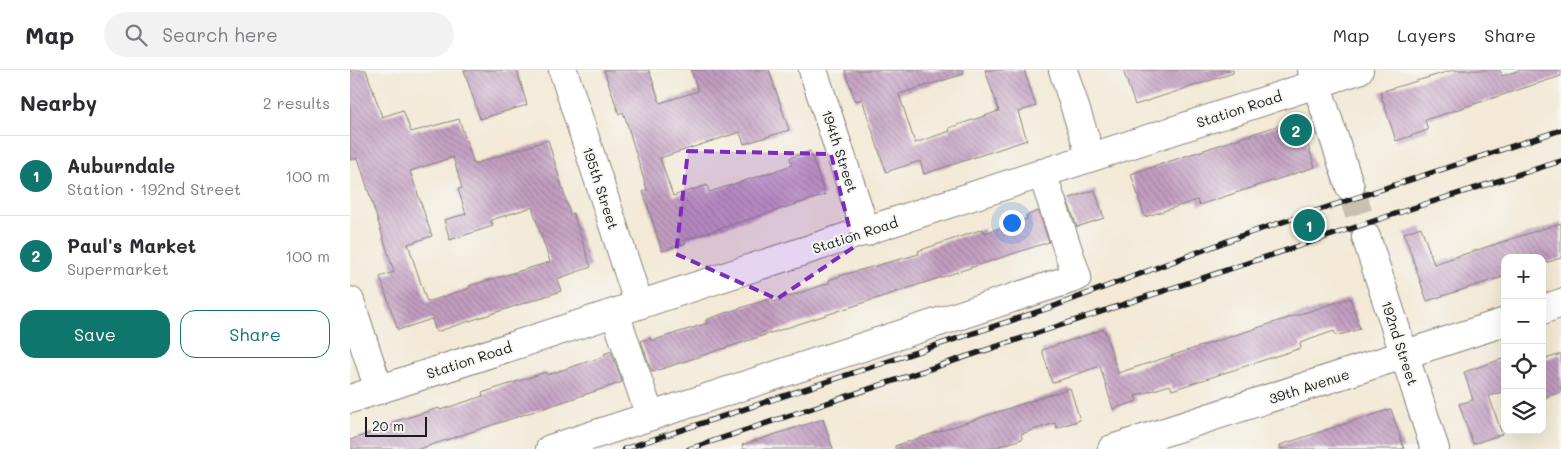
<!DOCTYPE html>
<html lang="en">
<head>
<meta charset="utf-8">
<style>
  :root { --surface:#fff; --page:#f2f2f3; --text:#2b2b33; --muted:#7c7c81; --line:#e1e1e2; --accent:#0f766e }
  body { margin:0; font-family:Mali,sans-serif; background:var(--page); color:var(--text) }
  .controls { position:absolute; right:15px; bottom:15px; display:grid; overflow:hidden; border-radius:10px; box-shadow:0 5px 20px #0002 }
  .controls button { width:45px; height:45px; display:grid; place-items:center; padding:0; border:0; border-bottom:1px solid var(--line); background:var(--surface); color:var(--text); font:25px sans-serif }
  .scale { position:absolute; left:15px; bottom:12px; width:62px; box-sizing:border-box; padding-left:5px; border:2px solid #1c1c1c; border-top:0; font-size:14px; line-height:18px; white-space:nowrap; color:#1c1c1c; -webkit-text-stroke:4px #f6f6f2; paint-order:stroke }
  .you { position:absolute; left:661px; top:152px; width:18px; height:18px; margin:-12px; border:4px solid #fff; border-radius:50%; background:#1a73e8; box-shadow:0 0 0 8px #1a73e833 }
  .badge { display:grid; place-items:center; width:32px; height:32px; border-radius:50%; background:var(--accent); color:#fff; font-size:16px; font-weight:700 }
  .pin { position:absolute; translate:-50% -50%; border:2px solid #fff; box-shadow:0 1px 5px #0006 }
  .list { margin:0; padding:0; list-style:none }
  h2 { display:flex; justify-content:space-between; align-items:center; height:65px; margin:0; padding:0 20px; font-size:21px }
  h2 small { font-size:16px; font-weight:400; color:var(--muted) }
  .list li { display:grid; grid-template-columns:32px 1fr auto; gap:15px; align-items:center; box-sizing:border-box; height:80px; padding:0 20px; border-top:1px solid var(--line) }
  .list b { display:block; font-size:19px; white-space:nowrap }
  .list p { margin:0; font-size:16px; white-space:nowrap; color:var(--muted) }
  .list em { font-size:16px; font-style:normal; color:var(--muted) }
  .actions { display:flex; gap:10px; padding:15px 20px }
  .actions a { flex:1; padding:11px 0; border:1px solid var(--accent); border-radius:15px; text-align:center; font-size:18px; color:var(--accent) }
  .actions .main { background:var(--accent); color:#fff }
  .icon { flex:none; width:28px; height:28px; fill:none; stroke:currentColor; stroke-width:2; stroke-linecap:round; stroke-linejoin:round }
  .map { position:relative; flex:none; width:1211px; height:379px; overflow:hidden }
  header { display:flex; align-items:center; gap:30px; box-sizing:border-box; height:70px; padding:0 25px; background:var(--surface); border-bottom:1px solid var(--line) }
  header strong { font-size:24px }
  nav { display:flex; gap:28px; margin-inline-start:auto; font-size:18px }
  .search { width:350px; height:45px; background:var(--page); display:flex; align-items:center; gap:12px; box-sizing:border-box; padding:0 18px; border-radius:28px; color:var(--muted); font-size:19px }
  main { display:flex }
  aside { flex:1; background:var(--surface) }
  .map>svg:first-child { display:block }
  .building { fill:url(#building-back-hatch); fill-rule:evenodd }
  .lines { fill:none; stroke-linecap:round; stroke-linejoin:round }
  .minor-tunnel { stroke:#c8c0b1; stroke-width:28; stroke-dasharray:28 14; stroke-linecap:butt }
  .minor-casing { stroke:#888279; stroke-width:30 }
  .minor { stroke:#fff; stroke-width:28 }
  .rail-casing { stroke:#1c1c1c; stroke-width:5.5 }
  .rail { stroke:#f6f6f2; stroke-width:4; stroke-dasharray:11; stroke-linecap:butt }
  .marked { fill:#7b2cbf; fill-opacity:0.2; stroke:#7b2cbf; stroke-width:4; stroke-dasharray:10 6; stroke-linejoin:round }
  .labels { text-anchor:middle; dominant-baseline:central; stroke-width:4; stroke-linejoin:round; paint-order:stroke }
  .street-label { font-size:14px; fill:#1c1c1c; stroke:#f6f6f2 }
</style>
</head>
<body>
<header>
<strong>Map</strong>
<div class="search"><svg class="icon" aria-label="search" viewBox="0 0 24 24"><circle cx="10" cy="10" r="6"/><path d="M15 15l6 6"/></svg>Search here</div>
<nav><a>Map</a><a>Layers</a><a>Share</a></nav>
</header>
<main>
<aside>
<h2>Nearby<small>2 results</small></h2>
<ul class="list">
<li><span class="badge">1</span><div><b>Auburndale</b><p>Station · 192nd Street</p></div><em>100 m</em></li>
<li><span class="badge">2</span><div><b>Paul's Market</b><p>Supermarket</p></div><em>100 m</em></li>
</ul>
<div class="actions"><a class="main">Save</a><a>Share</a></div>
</aside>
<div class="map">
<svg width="1211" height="379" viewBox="0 0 1211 379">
  <defs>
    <pattern id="building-back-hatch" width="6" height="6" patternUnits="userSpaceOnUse" patternTransform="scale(1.25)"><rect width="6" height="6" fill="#c29dc1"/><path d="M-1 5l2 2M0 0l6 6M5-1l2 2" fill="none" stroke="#9d7f9c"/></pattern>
  </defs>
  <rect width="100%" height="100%" fill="#f6f6f2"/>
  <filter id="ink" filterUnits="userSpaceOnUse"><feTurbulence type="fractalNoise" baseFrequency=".02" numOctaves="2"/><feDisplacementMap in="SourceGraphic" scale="10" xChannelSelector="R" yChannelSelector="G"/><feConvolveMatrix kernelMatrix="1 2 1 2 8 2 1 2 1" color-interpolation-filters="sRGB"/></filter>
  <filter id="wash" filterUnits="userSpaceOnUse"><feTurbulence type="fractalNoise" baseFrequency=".0096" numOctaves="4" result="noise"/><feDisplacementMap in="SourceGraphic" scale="20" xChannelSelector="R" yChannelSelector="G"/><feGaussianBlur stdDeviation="1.12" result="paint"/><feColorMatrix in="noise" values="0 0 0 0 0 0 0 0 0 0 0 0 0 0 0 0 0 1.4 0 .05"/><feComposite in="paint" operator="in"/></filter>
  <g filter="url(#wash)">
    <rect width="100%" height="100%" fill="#f3e9d6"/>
    <g id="blocks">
      <g class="building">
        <path d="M 0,0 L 16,0 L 32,47 L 53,40 L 61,62 L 109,49 L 124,94 L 198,70 L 220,144 L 223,143 L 241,197 L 207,209 L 211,221 L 86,262 L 82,249 L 48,260 L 30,207 L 44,202 L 8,88 L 0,90 ZM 103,87 L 112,118 L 108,119 L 116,144 L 94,150 L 100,170 L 143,156 L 141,150 L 182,137 L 200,192 L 119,216 L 120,218 L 77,232 L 58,174 L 82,166 L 60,101 Z"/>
        <path d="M 114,0 L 167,0 L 177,35 L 130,49 Z"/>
        <path d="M 254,0 L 299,0 L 310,33 L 348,21 L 341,0 L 419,0 L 439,60 L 394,74 L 390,62 L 310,88 L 323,126 L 357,115 L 359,122 L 422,102 L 442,95 L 440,88 L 460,81 L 475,125 L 334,170 L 336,173 L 312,181 L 293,121 L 297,120 L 276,50 L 273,42 L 269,44 Z"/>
        <path d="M 495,0 L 613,0 L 614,4 L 549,24 L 565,73 L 600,61 L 599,58 L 649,41 L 635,0 L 674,0 L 686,36 L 668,42 L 677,70 L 574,104 L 570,91 L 536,102 L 512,29 L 505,31 Z"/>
        <path d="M 773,0 L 883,0 L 883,3 L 785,35 Z"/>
        <path d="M 1103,0 L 1150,0 L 1152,6 L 1170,0 L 1211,0 L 1211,6 L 1075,50 L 1078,60 L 1046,71 L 1030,22 Z"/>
        <path d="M 942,51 L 951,54 L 965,97 L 849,135 L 847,130 L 795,147 L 781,104 Z"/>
        <path d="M 745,120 L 754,148 L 727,157 L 717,129 Z"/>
        <path d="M 688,141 L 699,172 L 302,302 L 291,271 L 300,268 L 301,271 L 358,253 L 356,250 L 372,244 L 422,228 L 423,232 L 479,213 L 479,210 L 496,204 L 569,184 L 568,181 L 633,159 L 635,163 L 677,149 L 676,146 Z"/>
        <path d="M 1211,153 L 1211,188 L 1192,194 L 1192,188 L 1155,188 L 1155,206 L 1077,231 L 1054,163 L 1071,157 L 1084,194 Z"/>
        <path d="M 1000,228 L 1010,259 L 986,266 L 984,261 L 950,273 L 951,278 L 822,320 L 820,315 L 785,326 L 787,331 L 763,339 L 750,296 L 702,313 L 692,280 L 754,259 L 768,303 Z"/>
        <path d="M 261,281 L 272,312 L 264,315 L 69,379 L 0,379 L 0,370 L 44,355 L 43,352 L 89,338 L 90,340 L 133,326 L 132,323 L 196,302 L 197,305 L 255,286 L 254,284 Z"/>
        <path d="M 1211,284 L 1211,322 L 1192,328 L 1192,290 Z"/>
        <path d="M 1155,288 L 1155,321 L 1139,326 L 1152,364 L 1123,374 L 1109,334 L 1123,330 L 1114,302 Z"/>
        <path d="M 720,318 L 730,350 L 707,358 L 705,353 L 671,364 L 672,369 L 640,379 L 545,379 L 545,376 Z"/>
        <path d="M 1041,339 L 1054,379 L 930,379 L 930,375 Z"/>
        <path d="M 473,349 L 483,379 L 393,379 L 392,375 Z"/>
      </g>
    </g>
  </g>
  <g filter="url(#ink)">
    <use href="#blocks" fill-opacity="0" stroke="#888279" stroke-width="1"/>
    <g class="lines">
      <path class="minor-tunnel" d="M 1000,117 L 1016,167"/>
      <defs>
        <g id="minor">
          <path d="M 213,0 L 289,235"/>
          <path d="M 463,0 L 516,162"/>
          <path d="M 713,0 L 741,87"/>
          <path d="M 962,0 L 1000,117"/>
          <path d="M 1016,167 L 1085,379"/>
          <path d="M 0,231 L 29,320"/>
          <path d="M 1192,240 L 1211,233"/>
          <path d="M 265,243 L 300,346"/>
          <path d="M 0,329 L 1009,0"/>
          <path d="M 200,379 L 727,207 L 692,103"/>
          <path d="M 762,379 L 1155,252"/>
        </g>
      </defs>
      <use href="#minor" class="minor-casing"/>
      <use href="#minor" class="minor"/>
      <defs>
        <g id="rail">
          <path d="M 274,379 L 702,237 L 896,164 L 1211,60"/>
          <path d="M 339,379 L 1069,136 L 1211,91"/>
        </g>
      </defs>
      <use href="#rail" class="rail-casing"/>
      <use href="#rail" class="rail"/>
    </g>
  </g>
  <path class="marked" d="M 338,81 L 481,84 L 504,177 L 427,229 L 326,184 Z"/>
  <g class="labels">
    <g class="street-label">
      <text transform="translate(889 39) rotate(-18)">Station Road</text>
      <text transform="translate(490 81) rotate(72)">194th Street</text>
      <text transform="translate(251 118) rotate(72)">195th Street</text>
      <text transform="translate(505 165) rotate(-18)">Station Road</text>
      <text transform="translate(1050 273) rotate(72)">192nd Street</text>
      <text transform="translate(119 290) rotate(-18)">Station Road</text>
      <text transform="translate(959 316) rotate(-18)">39th Avenue</text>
    </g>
  </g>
</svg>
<div class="controls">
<button>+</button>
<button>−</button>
<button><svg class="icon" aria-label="locate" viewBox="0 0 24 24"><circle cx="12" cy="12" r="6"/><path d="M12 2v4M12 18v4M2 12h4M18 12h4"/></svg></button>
<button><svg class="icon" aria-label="layers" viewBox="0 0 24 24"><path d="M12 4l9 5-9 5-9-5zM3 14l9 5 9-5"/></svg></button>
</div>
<div class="scale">20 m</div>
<div class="you"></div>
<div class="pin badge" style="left:959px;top:155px">1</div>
<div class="pin badge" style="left:946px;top:60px">2</div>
</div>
</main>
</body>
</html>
